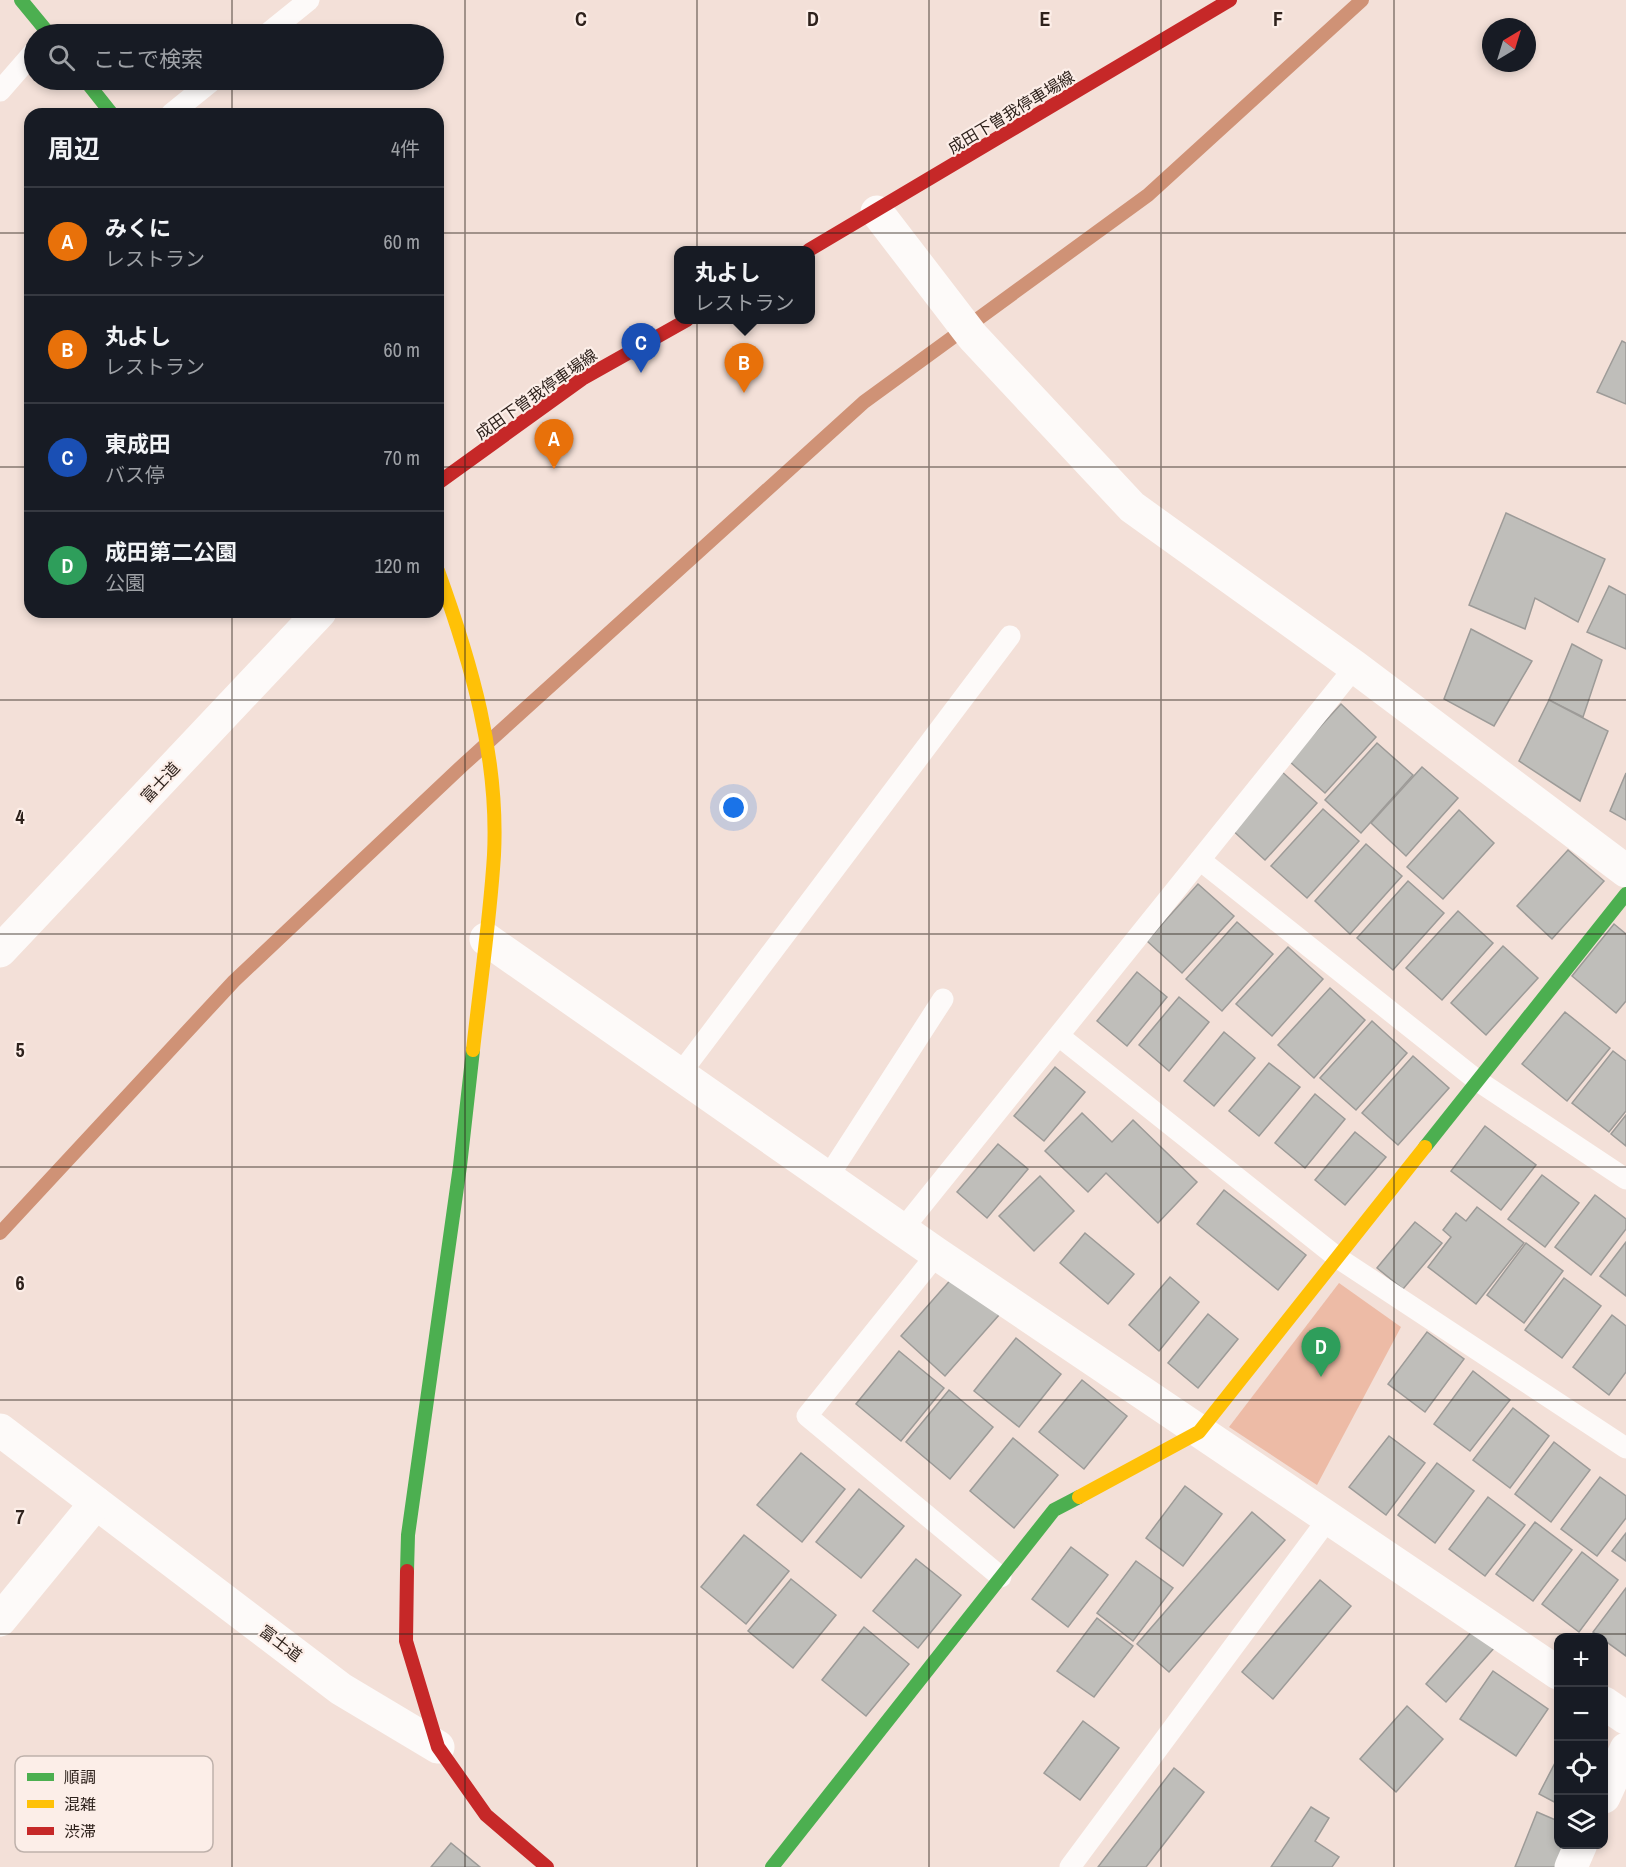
<!DOCTYPE html>
<html lang="ja">
<head>
<meta charset="utf-8">
<style>
  :root { --surface:#171b24; --page:#20242c; --text:#f1f3f6; --muted:#9ea1a6; --line:#363941; --accent:#73645e }
  body { margin:0; font-family:"Archivo Narrow","Noto Sans JP",sans-serif; background:var(--page); color:var(--text) }
  .controls { position:absolute; right:18px; bottom:18px; display:grid; overflow:hidden; border-radius:12px; box-shadow:0 3px 9px #0003 }
  .controls button { width:54px; height:54px; display:grid; place-items:center; padding:0; border:0; border-bottom:2px solid var(--line); background:var(--surface); color:var(--text); font:30px sans-serif }
  .compass { position:absolute; left:1482px; top:18px; width:54px; height:54px; border-radius:50%; background:var(--surface); box-shadow:0 3px 9px #0003; rotate:38deg }
  .you { position:absolute; left:734px; top:808px; width:21px; height:21px; margin:-15px; border:4px solid #fff; border-radius:50%; background:#1a73e8; box-shadow:0 0 0 9px #1a73e833 }
  .badge { display:grid; place-items:center; width:39px; height:39px; border-radius:50%; background:var(--accent); color:#fff; font-size:20px; font-weight:700 }
  .pin { position:absolute; translate:-50% -50px; filter:drop-shadow(0 2px 3px #0008) }
  .pin::after { content:''; position:absolute; top:32px; width:21px; height:18px; background:inherit; clip-path:polygon(0 0,100% 0,50% 100%) }
  .popup { position:absolute; left:674px; top:246px; width:141px; height:78px; box-sizing:border-box; display:grid; place-content:center; border-radius:12px; background:var(--surface); filter:drop-shadow(0 2px 4px #0005); font-size:20px; white-space:nowrap; color:var(--muted) }
  .popup b { font-size:22px; color:var(--text) }
  .popup::after { content:''; position:absolute; left:50%; top:100%; margin-left:-12px; border:12px solid transparent; border-top-color:var(--surface) }
  .list { margin:0; padding:0; list-style:none }
  h2 { display:flex; justify-content:space-between; align-items:center; height:78px; margin:0; padding:0 24px; font-size:26px }
  h2 small { font-size:20px; font-weight:400; color:var(--muted) }
  .list li { display:grid; grid-template-columns:39px 1fr auto; gap:18px; align-items:center; box-sizing:border-box; height:108px; padding:0 24px; border-top:2px solid var(--line) }
  .list b { display:block; font-size:22px; white-space:nowrap }
  .list p { margin:0; font-size:20px; white-space:nowrap; color:var(--muted) }
  .list em { font-size:20px; font-style:normal; color:var(--muted) }
  .icon { flex:none; width:33px; height:33px; fill:none; stroke:currentColor; stroke-width:2; stroke-linecap:round; stroke-linejoin:round }
  .map { position:relative; flex:none; width:1626px; height:1867px; overflow:hidden }
  .search { position:absolute; background:var(--surface); box-shadow:0 3px 9px #0003; left:24px; top:24px; width:420px; height:66px; display:flex; align-items:center; gap:15px; box-sizing:border-box; padding:0 21px; border-radius:33px; color:var(--muted); font-size:22px }
  .panel { position:absolute; background:var(--surface); box-shadow:0 3px 9px #0003; left:24px; top:108px; width:420px; height:510px; border-radius:18px }
  .map>svg:first-child { display:block }
  .green { fill:#edbba6 }
  .lines { fill:none; stroke-linecap:round; stroke-linejoin:round }
  .stream { stroke:#cf9276; stroke-width:14 }
  .building { fill:#bfbeba; stroke:#9d9b98; stroke-width:1.5 }
  .lane { stroke:#fdfaf9; stroke-width:21 }
  .street { stroke:#fdfaf9; stroke-width:33 }
  .fast { stroke:#4caf50; stroke-width:14 }
  .slow { stroke:#ffc107; stroke-width:14 }
  .jam { stroke:#c62828; stroke-width:14 }
  .grid { fill:none; stroke:#2e221c; stroke-width:1.5; stroke-opacity:0.55 }
  .labels { text-anchor:middle; dominant-baseline:central; stroke-width:4.5; stroke-linejoin:round; paint-order:stroke }
  .street-label { font-size:16px; fill:#2e221c; stroke:#fceee8 }
  .key { fill:#fceee8; stroke:#beb1ab; stroke-width:1.5 }
  .key-label { font-size:16px; fill:#2e221c }
  .grid-label { font-size:20px; text-anchor:middle; font-weight:bold; fill:#2e221c; stroke:#fceee8; stroke-width:4.5; stroke-linejoin:round; paint-order:stroke }
</style>
</head>
<body>
<div class="map">
<svg width="1626" height="1867" viewBox="0 0 1626 1867">
  <rect width="100%" height="100%" fill="#f3e0d8"/>
  <path class="green" d="M 1339,1283 L 1401,1327 L 1317,1485 L 1229,1427 Z"/>
  <g class="lines">
    <path class="stream" d="M 0,1233 L 234,981 L 463,765 L 864,402 L 1148,195 L 1362,0"/>
  </g>
  <g class="building">
    <path d="M 1622,341 L 1626,343 L 1626,404 L 1597,392 Z"/>
    <path d="M 1506,513 L 1605,559 L 1578,622 L 1535,598 L 1525,629 L 1469,605 Z"/>
    <path d="M 1609,586 L 1626,595 L 1626,649 L 1587,632 Z"/>
    <path d="M 1471,629 L 1532,661 L 1494,726 L 1444,699 Z"/>
    <path d="M 1572,644 L 1602,660 L 1583,717 L 1549,700 Z"/>
    <path d="M 1549,700 L 1608,731 L 1580,801 L 1519,761 Z"/>
    <path d="M 1341,704 L 1376,737 L 1325,793 L 1289,761 Z"/>
    <path d="M 1377,743 L 1413,775 L 1361,833 L 1325,800 Z"/>
    <path d="M 1422,767 L 1458,798 L 1406,856 L 1371,823 Z"/>
    <path d="M 1281,771 L 1317,803 L 1265,860 L 1230,828 Z"/>
    <path d="M 1626,773 L 1626,820 L 1610,811 Z"/>
    <path d="M 1323,809 L 1359,841 L 1307,898 L 1271,866 Z"/>
    <path d="M 1459,810 L 1494,843 L 1443,899 L 1407,867 Z"/>
    <path d="M 1366,844 L 1402,876 L 1350,934 L 1315,901 Z"/>
    <path d="M 1568,850 L 1604,881 L 1552,939 L 1517,906 Z"/>
    <path d="M 1408,881 L 1444,913 L 1393,970 L 1357,938 Z"/>
    <path d="M 1198,884 L 1234,916 L 1182,973 L 1147,941 Z"/>
    <path d="M 1458,911 L 1493,943 L 1442,1000 L 1406,968 Z"/>
    <path d="M 1237,922 L 1273,954 L 1222,1011 L 1186,979 Z"/>
    <path d="M 1614,924 L 1626,934 L 1626,1001 L 1616,1013 L 1572,976 Z"/>
    <path d="M 1503,946 L 1538,978 L 1486,1035 L 1451,1003 Z"/>
    <path d="M 1288,947 L 1323,979 L 1272,1036 L 1236,1004 Z"/>
    <path d="M 1137,972 L 1167,997 L 1127,1046 L 1097,1021 Z"/>
    <path d="M 1330,988 L 1365,1020 L 1314,1078 L 1278,1045 Z"/>
    <path d="M 1179,997 L 1209,1022 L 1169,1071 L 1139,1045 Z"/>
    <path d="M 1565,1012 L 1610,1048 L 1567,1101 L 1522,1064 Z"/>
    <path d="M 1372,1021 L 1407,1053 L 1356,1110 L 1320,1078 Z"/>
    <path d="M 1224,1032 L 1255,1058 L 1214,1106 L 1184,1081 Z"/>
    <path d="M 1613,1051 L 1626,1061 L 1626,1111 L 1609,1132 L 1572,1103 Z"/>
    <path d="M 1413,1056 L 1449,1088 L 1398,1145 L 1362,1113 Z"/>
    <path d="M 1269,1063 L 1300,1087 L 1259,1136 L 1229,1111 Z"/>
    <path d="M 1055,1067 L 1085,1092 L 1044,1141 L 1014,1116 Z"/>
    <path d="M 1315,1094 L 1345,1119 L 1305,1168 L 1275,1143 Z"/>
    <path d="M 1082,1113 L 1112,1142 L 1133,1120 L 1197,1182 L 1158,1223 L 1106,1173 L 1088,1192 L 1045,1151 Z"/>
    <path d="M 1626,1115 L 1626,1146 L 1611,1134 Z"/>
    <path d="M 1485,1126 L 1536,1165 L 1501,1210 L 1451,1171 Z"/>
    <path d="M 1355,1132 L 1386,1157 L 1345,1205 L 1315,1180 Z"/>
    <path d="M 998,1144 L 1028,1169 L 987,1218 L 957,1192 Z"/>
    <path d="M 1542,1175 L 1579,1203 L 1545,1247 L 1508,1219 Z"/>
    <path d="M 1040,1176 L 1074,1211 L 1034,1251 L 999,1216 Z"/>
    <path d="M 1224,1190 L 1306,1255 L 1278,1290 L 1197,1224 Z"/>
    <path d="M 1595,1195 L 1626,1219 L 1626,1229 L 1591,1275 L 1555,1247 Z"/>
    <path d="M 1477,1207 L 1524,1243 L 1476,1304 L 1428,1267 L 1451,1237 L 1443,1230 L 1456,1213 L 1466,1221 Z"/>
    <path d="M 1415,1222 L 1442,1243 L 1403,1289 L 1377,1268 Z"/>
    <path d="M 1085,1233 L 1134,1274 L 1108,1304 L 1060,1263 Z"/>
    <path d="M 1626,1242 L 1626,1296 L 1600,1276 Z"/>
    <path d="M 1526,1243 L 1563,1271 L 1524,1323 L 1487,1295 Z"/>
    <path d="M 954,1276 L 999,1315 L 945,1376 L 901,1336 Z"/>
    <path d="M 1170,1277 L 1199,1302 L 1159,1351 L 1129,1325 Z"/>
    <path d="M 1564,1278 L 1601,1306 L 1562,1358 L 1525,1330 Z"/>
    <path d="M 1208,1314 L 1238,1339 L 1198,1388 L 1168,1363 Z"/>
    <path d="M 1612,1315 L 1626,1326 L 1626,1372 L 1609,1395 L 1573,1367 Z"/>
    <path d="M 1427,1332 L 1464,1359 L 1425,1412 L 1388,1384 Z"/>
    <path d="M 1016,1338 L 1061,1374 L 1019,1427 L 974,1391 Z"/>
    <path d="M 899,1351 L 944,1388 L 901,1441 L 856,1404 Z"/>
    <path d="M 1473,1371 L 1510,1400 L 1470,1451 L 1434,1424 Z"/>
    <path d="M 1082,1380 L 1127,1416 L 1084,1469 L 1039,1432 Z"/>
    <path d="M 949,1390 L 993,1427 L 950,1479 L 906,1442 Z"/>
    <path d="M 1513,1408 L 1549,1436 L 1510,1488 L 1473,1460 Z"/>
    <path d="M 1389,1436 L 1425,1463 L 1386,1515 L 1349,1487 Z"/>
    <path d="M 1013,1438 L 1058,1475 L 1014,1528 L 970,1491 Z"/>
    <path d="M 1554,1442 L 1590,1470 L 1551,1522 L 1515,1494 Z"/>
    <path d="M 801,1453 L 845,1489 L 802,1542 L 757,1505 Z"/>
    <path d="M 1437,1463 L 1474,1491 L 1435,1543 L 1398,1515 Z"/>
    <path d="M 1600,1477 L 1626,1496 L 1626,1518 L 1597,1556 L 1561,1529 Z"/>
    <path d="M 1185,1486 L 1222,1514 L 1183,1566 L 1146,1538 Z"/>
    <path d="M 859,1489 L 904,1526 L 861,1578 L 816,1542 Z"/>
    <path d="M 1488,1497 L 1525,1525 L 1485,1576 L 1449,1549 Z"/>
    <path d="M 1252,1512 L 1285,1540 L 1169,1672 L 1137,1644 Z"/>
    <path d="M 1535,1522 L 1572,1550 L 1533,1601 L 1496,1574 Z"/>
    <path d="M 1626,1533 L 1626,1561 L 1612,1551 Z"/>
    <path d="M 744,1535 L 789,1571 L 746,1624 L 701,1587 Z"/>
    <path d="M 1071,1547 L 1108,1575 L 1068,1627 L 1032,1599 Z"/>
    <path d="M 1582,1552 L 1618,1580 L 1579,1632 L 1542,1604 Z"/>
    <path d="M 916,1559 L 961,1595 L 918,1648 L 873,1611 Z"/>
    <path d="M 1136,1561 L 1173,1588 L 1133,1641 L 1097,1613 Z"/>
    <path d="M 791,1579 L 836,1615 L 793,1668 L 748,1631 Z"/>
    <path d="M 1320,1580 L 1351,1606 L 1273,1699 L 1242,1672 Z"/>
    <path d="M 1626,1588 L 1626,1656 L 1593,1632 Z"/>
    <path d="M 1097,1618 L 1133,1646 L 1094,1697 L 1057,1671 Z"/>
    <path d="M 864,1627 L 909,1664 L 866,1716 L 822,1680 Z"/>
    <path d="M 1474,1629 L 1495,1647 L 1446,1702 L 1426,1684 Z"/>
    <path d="M 1493,1671 L 1548,1709 L 1516,1756 L 1460,1719 Z"/>
    <path d="M 1407,1706 L 1443,1739 L 1396,1792 L 1360,1759 Z"/>
    <path d="M 1083,1721 L 1119,1748 L 1080,1800 L 1044,1773 Z"/>
    <path d="M 1558,1757 L 1558,1804 L 1539,1794 Z"/>
    <path d="M 1174,1768 L 1204,1792 L 1146,1867 L 1098,1867 Z"/>
    <path d="M 1311,1807 L 1329,1818 L 1315,1841 L 1339,1857 L 1332,1867 L 1271,1867 Z"/>
    <path d="M 1537,1812 L 1558,1821 L 1558,1844 L 1567,1844 L 1558,1867 L 1515,1867 Z"/>
    <path d="M 451,1843 L 480,1867 L 431,1867 Z"/>
  </g>
  <g class="lines">
    <g class="lane">
      <path d="M 267,34 L 309,0"/>
      <path d="M 0,91 L 34,52"/>
      <path d="M 171,114 L 213,80"/>
      <path d="M 1200,860 L 1478,1081 L 1626,1179"/>
      <path d="M 1059,1036 L 1338,1258 L 1626,1448"/>
      <path d="M 680,1074 L 1010,636"/>
      <path d="M 828,1177 L 943,999"/>
      <path d="M 902,1230 L 1355,667"/>
      <path d="M 937,1254 L 807,1416 L 1001,1577"/>
      <path d="M 1070,1867 L 1328,1519"/>
    </g>
    <g class="street">
      <path d="M 877,212 L 973,337 L 1132,507 L 1355,667 L 1626,871"/>
      <path d="M 486,939 L 937,1254 L 1558,1673"/>
      <path d="M 0,951 L 320,612"/>
      <path d="M 0,1430 L 341,1689 L 438,1747"/>
      <path d="M 0,1620 L 96,1503"/>
      <path d="M 1604,1703 L 1626,1718"/>
      <path d="M 1604,1797 L 1626,1749"/>
      <path d="M 1571,1867 L 1581,1844"/>
    </g>
    <g class="fast">
      <path d="M 21,0 L 49,34"/>
      <path d="M 85,80 L 112,114"/>
      <path d="M 1425,1147 L 1626,894"/>
      <path d="M 407,1571 L 408,1535 L 460,1166 L 473,1050"/>
      <path d="M 772,1867 L 1054,1510 L 1079,1497"/>
    </g>
    <g class="slow">
      <path d="M 438,571 C 471,662 499,757 494,855 C 490,920 480,986 473,1050"/>
      <path d="M 1079,1497 L 1199,1432 L 1425,1147"/>
    </g>
    <g class="jam">
      <path d="M 809,250 L 1230,0"/>
      <path d="M 438,483 L 582,379 L 687,320"/>
      <path d="M 407,1571 L 406,1641 L 438,1747 L 486,1815 L 547,1867"/>
    </g>
  </g>
  <path class="grid" d="M 232,0 L 232,34M 465,0 L 465,1867M 697,0 L 697,1867M 929,0 L 929,1867M 1161,0 L 1161,1867M 1394,0 L 1394,1867M 232,80 L 232,114M 0,233 L 30,233M 438,233 L 1626,233M 0,467 L 30,467M 438,467 L 1626,467M 232,612 L 232,1867M 0,700 L 1626,700M 0,934 L 1626,934M 0,1167 L 1626,1167M 0,1400 L 1626,1400M 0,1634 L 1626,1634"/>
  <g class="labels">
    <g class="street-label">
      <text transform="translate(1011 112) rotate(-31)">成田下曽我停車場線</text>
      <text transform="translate(536 394) rotate(-35)">成田下曽我停車場線</text>
      <text transform="translate(160 782) rotate(-47)">富士道</text>
      <text transform="translate(281 1643) rotate(37)">富士道</text>
    </g>
  </g>
  <rect x="15" y="1756" width="198" height="96" rx="9" class="key"/>
  <rect x="27" y="1773" width="27" height="8" fill="#4caf50"/>
  <rect x="27" y="1800" width="27" height="8" fill="#ffc107"/>
  <rect x="27" y="1827" width="27" height="8" fill="#c62828"/>
  <g class="key-label">
    <text x="64" y="1783">順調</text>
    <text x="64" y="1810">混雑</text>
    <text x="64" y="1837">渋滞</text>
  </g>
  <g class="grid-label">
    <text x="581" y="26">C</text>
    <text x="813" y="26">D</text>
    <text x="1045" y="26">E</text>
    <text x="1278" y="26">F</text>
    <text x="20" y="824">4</text>
    <text x="20" y="1057">5</text>
    <text x="20" y="1290">6</text>
    <text x="20" y="1524">7</text>
  </g>
</svg>
<div class="controls">
<button>+</button>
<button>−</button>
<button><svg class="icon" aria-label="locate" viewBox="0 0 24 24"><circle cx="12" cy="12" r="6"/><path d="M12 2v4M12 18v4M2 12h4M18 12h4"/></svg></button>
<button><svg class="icon" aria-label="layers" viewBox="0 0 24 24"><path d="M12 4l9 5-9 5-9-5zM3 14l9 5 9-5"/></svg></button>
</div>
<svg class="compass" viewBox="-18 -18 36 36"><path d="M0-13l5 13h-10z" fill="#e53935"/><path d="M0 13l5-13h-10z" fill="#9ea1a6"/></svg>
<div class="you"></div>
<div class="pin badge" style="left:554px;top:469px;background:#e8710a">A</div>
<div class="pin badge" style="left:744px;top:393px;background:#e8710a">B</div>
<div class="popup"><b>丸よし</b>レストラン</div>
<div class="pin badge" style="left:641px;top:373px;background:#1a4fb4">C</div>
<div class="pin badge" style="left:1321px;top:1377px;background:#2e9e5b">D</div>
<div class="search"><svg class="icon" aria-label="search" viewBox="0 0 24 24"><circle cx="10" cy="10" r="6"/><path d="M15 15l6 6"/></svg>ここで検索</div>
<section class="panel">
<h2>周辺<small>4件</small></h2>
<ul class="list">
<li><span class="badge" style="background:#e8710a">A</span><div><b>みくに</b><p>レストラン</p></div><em>60 m</em></li>
<li><span class="badge" style="background:#e8710a">B</span><div><b>丸よし</b><p>レストラン</p></div><em>60 m</em></li>
<li><span class="badge" style="background:#1a4fb4">C</span><div><b>東成田</b><p>バス停</p></div><em>70 m</em></li>
<li><span class="badge" style="background:#2e9e5b">D</span><div><b>成田第二公園</b><p>公園</p></div><em>120 m</em></li>
</ul>
</section>
</div>
</body>
</html>
